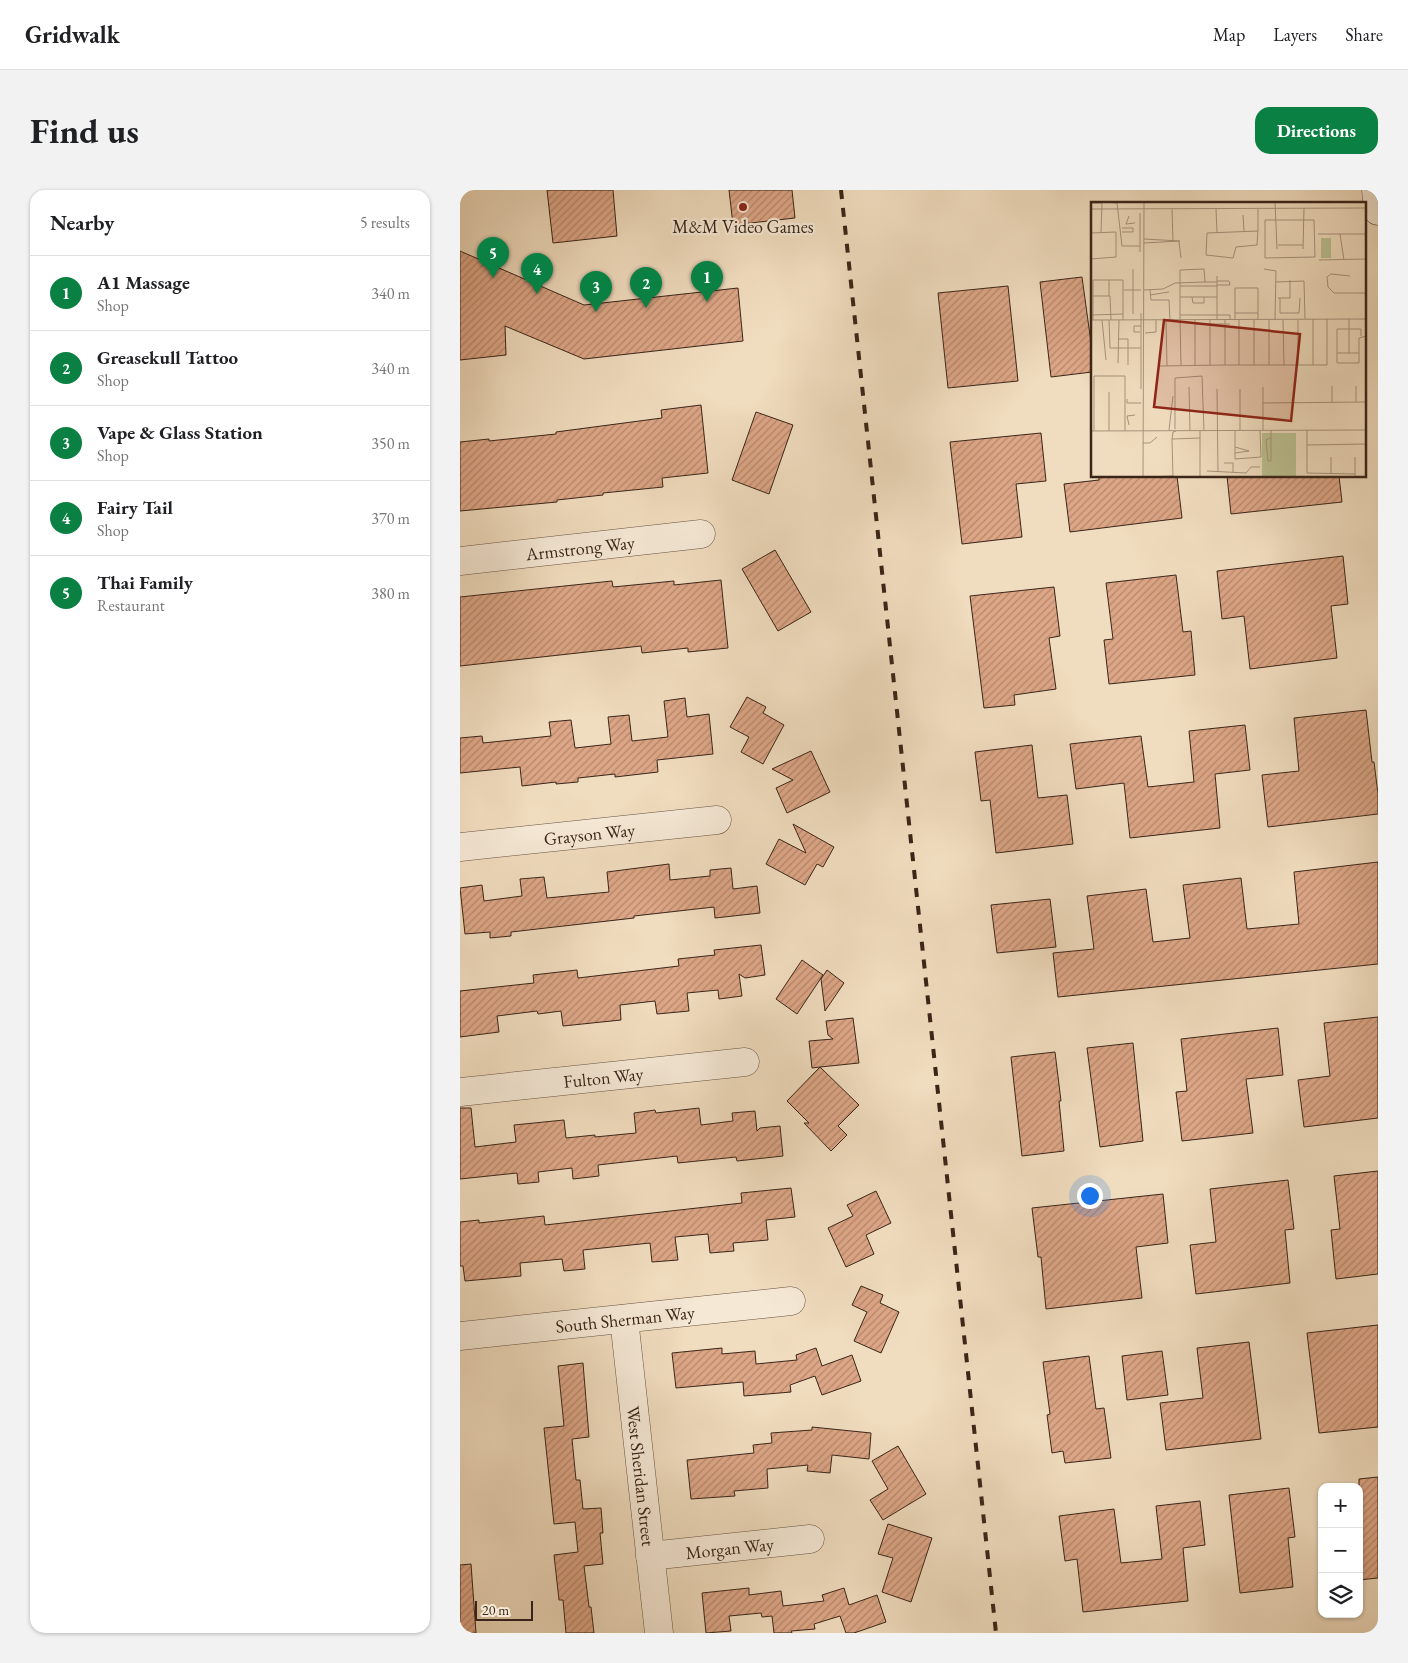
<!DOCTYPE html>
<html lang="en">
<head>
<meta charset="utf-8">
<style>
  :root { --surface:#fff; --page:#f2f2f2; --text:#202124; --muted:#757577; --line:#e0e0e0; --accent:#0b8043 }
  body { margin:0; font-family:"EB Garamond",serif; background:var(--page); color:var(--text) }
  .controls { position:absolute; right:15px; bottom:15px; display:grid; overflow:hidden; border-radius:10px; box-shadow:0 1px 4px #0004 }
  .controls button { width:45px; height:45px; display:grid; place-items:center; padding:0; border:0; border-bottom:1px solid var(--line); background:var(--surface); color:var(--text); font:25px sans-serif }
  .scale { position:absolute; left:15px; bottom:12px; width:58px; box-sizing:border-box; padding-left:5px; border:2px solid #3a2518; border-top:0; font-size:14px; line-height:18px; white-space:nowrap; color:#3a2518; -webkit-text-stroke:4px #f5e8d5; paint-order:stroke }
  .you { position:absolute; left:629px; top:1005px; width:18px; height:18px; margin:-12px; border:4px solid #fff; border-radius:50%; background:#1a73e8; box-shadow:0 0 0 8px #1a73e833 }
  .badge { display:grid; place-items:center; width:32px; height:32px; border-radius:50%; background:var(--accent); color:#fff; font-size:16px; font-weight:700 }
  .pin { position:absolute; translate:-50% -41px; filter:drop-shadow(0 1px 2px #0008) }
  .pin::after { content:''; position:absolute; top:26px; width:18px; height:15px; background:inherit; clip-path:polygon(0 0,100% 0,50% 100%) }
  .list { margin:0; padding:0; list-style:none }
  h2 { display:flex; justify-content:space-between; align-items:center; height:65px; margin:0; padding:0 20px; font-size:21px }
  h2 small { font-size:16px; font-weight:400; color:var(--muted) }
  .list li { display:grid; grid-template-columns:32px 1fr auto; gap:15px; align-items:center; box-sizing:border-box; height:75px; padding:0 20px; border-top:1px solid var(--line) }
  .list b { display:block; font-size:19px; white-space:nowrap }
  .list p { margin:0; font-size:16px; white-space:nowrap; color:var(--muted) }
  .list em { font-size:16px; font-style:normal; color:var(--muted) }
  .icon { flex:none; width:28px; height:28px; fill:none; stroke:currentColor; stroke-width:2; stroke-linecap:round; stroke-linejoin:round }
  .map { position:relative; flex:none; width:918px; height:1443px; overflow:hidden; border-radius:15px }
  header { display:flex; align-items:center; gap:30px; box-sizing:border-box; height:70px; padding:0 25px; background:var(--surface); border-bottom:1px solid var(--line) }
  header strong { font-size:24px }
  nav { display:flex; gap:28px; margin-inline-start:auto; font-size:18px }
  .intro { display:flex; align-items:center; justify-content:space-between; box-sizing:border-box; height:120px; padding:0 30px }
  h1 { margin:0; font-size:35px }
  .button { padding:12px 22px; border-radius:15px; background:var(--accent); color:#fff; font-size:18px; font-weight:700 }
  main { display:flex; gap:30px; padding:0 30px }
  aside { flex:1; background:var(--surface); border-radius:15px; box-shadow:0 1px 4px #0004 }
  .map>svg:first-child { display:block }
  .building { fill:url(#building-hatch); stroke:#3a2518 }
  .lines { fill:none; stroke-linecap:round; stroke-linejoin:round }
  .minor-casing { stroke:#685342; stroke-width:29 }
  .minor { stroke:#f5e8d5; stroke-width:28 }
  .rail { stroke:#3a2518; stroke-width:4; stroke-dasharray:9 9; stroke-linecap:butt }
  .poi-dot { fill:#8f2418; stroke:#f5e8d5; stroke-width:2 }
  .labels { text-anchor:middle; dominant-baseline:central; stroke-width:4.5; stroke-linejoin:round; paint-order:stroke }
  .poi-label { font-size:18px; fill:#3a2518; stroke:#f5e8d5 }
  .street-label { font-size:18px; fill:#3a2518; stroke:#f5e8d5 }
  .inset-road { fill:none; stroke:#a7937c; stroke-width:1 }
  .view { fill:#8f2418; fill-opacity:0.15; stroke:#8f2418; stroke-width:2.5 }
  .inset-edge { fill:none; stroke:#3a2518; stroke-width:2.5 }
</style>
</head>
<body>
<header>
<strong>Gridwalk</strong>
<nav><a>Map</a><a>Layers</a><a>Share</a></nav>
</header>
<div class="intro"><h1>Find us</h1><a class="button">Directions</a></div>
<main>
<aside>
<h2>Nearby<small>5 results</small></h2>
<ul class="list">
<li><span class="badge">1</span><div><b>A1 Massage</b><p>Shop</p></div><em>340 m</em></li>
<li><span class="badge">2</span><div><b>Greasekull Tattoo</b><p>Shop</p></div><em>340 m</em></li>
<li><span class="badge">3</span><div><b>Vape &amp; Glass Station</b><p>Shop</p></div><em>350 m</em></li>
<li><span class="badge">4</span><div><b>Fairy Tail</b><p>Shop</p></div><em>370 m</em></li>
<li><span class="badge">5</span><div><b>Thai Family</b><p>Restaurant</p></div><em>380 m</em></li>
</ul>
</aside>
<div class="map">
<svg width="918" height="1443" viewBox="0 0 918 1443">
  <defs>
    <pattern id="building-hatch" width="6" height="6" patternUnits="userSpaceOnUse" patternTransform="scale(1.25)"><rect width="6" height="6" fill="#dda686"/><path d="M-1 1l2-2M0 6l6-6M5 7l2-2" fill="none" stroke="#b4876d"/></pattern>
  </defs>
  <rect width="100%" height="100%" fill="#f0dcbe"/>
  <filter id="stains"><feTurbulence type="fractalNoise" baseFrequency=".004" numOctaves="4"/><feColorMatrix values="0 0 0 0 .2 0 0 0 0 .09 0 0 0 0 .02 0 0 0 .5 -.17"/></filter>
  <radialGradient id="worn" r=".72"><stop offset=".6" stop-color="#630" stop-opacity="0"/><stop offset="1" stop-color="#630" stop-opacity=".3"/></radialGradient>
  <g class="building">
    <path d="M 87,0 L 153,0 L 157,46 L 93,53 Z"/>
    <path d="M 269,0 L 332,0 L 335,28 L 273,35 Z"/>
    <path d="M 0,61 L 124,115 L 278,98 L 283,151 L 124,169 L 45,136 L 46,165 L 0,170 Z"/>
    <path d="M 622,87 L 632,160 L 632,182 L 591,187 L 580,92 Z"/>
    <path d="M 548,96 L 558,191 L 488,198 L 478,103 Z"/>
    <path d="M 241,215 L 248,283 L 202,288 L 203,297 L 143,303 L 143,305 L 97,310 L 97,312 L 0,321 L 0,252 L 29,249 L 29,251 L 96,244 L 96,242 L 202,228 L 201,220 Z"/>
    <path d="M 296,222 L 333,235 L 309,304 L 272,290 Z"/>
    <path d="M 581,243 L 586,291 L 556,294 L 562,347 L 502,354 L 490,252 Z"/>
    <path d="M 639,286 L 717,286 L 722,328 L 610,342 L 604,294 L 639,290 Z"/>
    <path d="M 767,286 L 879,286 L 882,312 L 771,324 Z"/>
    <path d="M 315,360 L 351,422 L 318,441 L 282,379 Z"/>
    <path d="M 883,366 L 888,414 L 871,416 L 877,468 L 790,479 L 784,426 L 762,429 L 757,381 Z"/>
    <path d="M 716,385 L 723,442 L 731,441 L 735,485 L 649,494 L 644,450 L 653,449 L 646,393 Z"/>
    <path d="M 261,390 L 268,458 L 228,462 L 228,458 L 182,463 L 181,456 L 0,476 L 0,407 L 152,391 L 153,397 L 214,391 L 214,395 Z"/>
    <path d="M 594,397 L 600,446 L 589,448 L 596,499 L 554,505 L 555,515 L 524,518 L 510,406 Z"/>
    <path d="M 287,507 L 306,517 L 303,523 L 324,535 L 303,574 L 281,562 L 289,547 L 270,537 Z"/>
    <path d="M 225,508 L 227,527 L 249,524 L 253,564 L 197,570 L 198,582 L 155,587 L 155,584 L 118,588 L 118,592 L 96,594 L 96,592 L 62,596 L 60,577 L 0,583 L 0,548 L 22,546 L 23,553 L 91,546 L 89,532 L 111,530 L 115,558 L 151,554 L 148,527 L 169,525 L 172,551 L 208,547 L 204,511 Z"/>
    <path d="M 906,520 L 912,572 L 914,572 L 918,604 L 918,624 L 808,637 L 802,585 L 839,581 L 834,528 Z"/>
    <path d="M 785,535 L 790,580 L 755,584 L 760,638 L 670,648 L 664,593 L 616,599 L 610,554 L 681,546 L 688,597 L 734,592 L 729,541 Z"/>
    <path d="M 572,555 L 578,608 L 607,605 L 613,654 L 536,663 L 530,610 L 521,611 L 515,562 Z"/>
    <path d="M 351,561 L 370,602 L 327,623 L 316,598 L 333,590 L 312,579 Z"/>
    <path d="M 333,634 L 374,657 L 363,677 L 357,674 L 345,695 L 306,674 L 319,649 L 346,663 Z"/>
    <path d="M 918,672 L 918,774 L 598,807 L 593,763 L 634,759 L 627,706 L 686,699 L 693,752 L 730,748 L 723,695 L 781,688 L 787,739 L 839,734 L 834,682 Z"/>
    <path d="M 209,674 L 210,690 L 250,686 L 250,680 L 271,678 L 273,699 L 297,696 L 300,723 L 255,728 L 254,717 L 174,726 L 174,728 L 51,742 L 51,746 L 30,748 L 30,742 L 5,744 L 0,698 L 22,695 L 24,711 L 62,706 L 60,689 L 84,687 L 87,708 L 149,702 L 147,682 Z"/>
    <path d="M 590,709 L 596,757 L 537,763 L 531,715 Z"/>
    <path d="M 301,755 L 305,785 L 285,788 L 279,784 L 282,806 L 259,809 L 258,800 L 227,803 L 229,821 L 197,824 L 195,811 L 160,815 L 161,830 L 103,836 L 101,821 L 78,824 L 77,821 L 37,826 L 39,842 L 0,847 L 0,801 L 74,793 L 73,785 L 117,780 L 118,788 L 219,776 L 218,769 L 255,765 L 254,760 Z"/>
    <path d="M 342,770 L 363,785 L 337,824 L 316,809 Z"/>
    <path d="M 367,780 L 384,793 L 365,821 L 361,789 Z"/>
    <path d="M 918,827 L 918,928 L 844,937 L 838,890 L 870,886 L 864,833 Z"/>
    <path d="M 393,828 L 399,873 L 360,877 L 399,915 L 378,936 L 387,945 L 371,961 L 344,933 L 349,933 L 327,911 L 360,877 L 352,878 L 349,851 L 373,849 L 368,845 L 366,831 Z"/>
    <path d="M 818,838 L 823,885 L 786,889 L 793,943 L 722,951 L 716,902 L 727,901 L 721,849 Z"/>
    <path d="M 673,853 L 683,951 L 640,957 L 627,858 Z"/>
    <path d="M 595,862 L 601,911 L 599,911 L 604,961 L 562,966 L 551,867 Z"/>
    <path d="M 0,918 L 11,918 L 15,957 L 56,952 L 54,935 L 104,930 L 106,948 L 135,945 L 135,947 L 176,943 L 174,923 L 195,920 L 196,923 L 239,918 L 241,935 L 273,931 L 272,923 L 295,921 L 297,941 L 300,938 L 320,936 L 323,966 L 277,971 L 276,967 L 218,973 L 217,966 L 138,975 L 139,986 L 113,989 L 112,978 L 78,982 L 79,992 L 58,994 L 57,983 L 0,989 Z"/>
    <path d="M 918,981 L 918,1084 L 876,1089 L 871,1040 L 880,1039 L 874,986 Z"/>
    <path d="M 828,990 L 834,1039 L 825,1040 L 830,1093 L 736,1104 L 730,1055 L 756,1052 L 750,999 Z"/>
    <path d="M 331,998 L 335,1027 L 306,1030 L 308,1050 L 273,1053 L 274,1061 L 250,1063 L 248,1044 L 215,1047 L 218,1070 L 192,1072 L 190,1053 L 123,1060 L 125,1079 L 104,1081 L 102,1069 L 60,1073 L 61,1086 L 5,1091 L 3,1076 L 0,1076 L 0,1032 L 19,1030 L 19,1033 L 84,1026 L 85,1035 L 282,1013 L 281,1003 Z"/>
    <path d="M 416,1001 L 431,1033 L 406,1045 L 414,1064 L 386,1077 L 368,1038 L 393,1026 L 387,1015 Z"/>
    <path d="M 703,1004 L 708,1053 L 676,1057 L 682,1108 L 586,1119 L 581,1067 L 578,1067 L 572,1018 Z"/>
    <path d="M 401,1096 L 423,1105 L 420,1113 L 439,1122 L 421,1163 L 394,1151 L 407,1122 L 392,1115 Z"/>
    <path d="M 918,1135 L 918,1237 L 859,1243 L 847,1143 Z"/>
    <path d="M 789,1152 L 801,1249 L 706,1260 L 700,1213 L 743,1208 L 737,1158 Z"/>
    <path d="M 262,1158 L 262,1164 L 295,1161 L 296,1174 L 337,1170 L 336,1165 L 356,1158 L 362,1176 L 392,1165 L 401,1191 L 362,1205 L 355,1186 L 330,1195 L 331,1202 L 284,1206 L 283,1192 L 216,1198 L 212,1163 Z"/>
    <path d="M 702,1161 L 708,1205 L 667,1210 L 662,1166 Z"/>
    <path d="M 629,1166 L 636,1219 L 644,1218 L 651,1268 L 605,1273 L 603,1261 L 592,1263 L 587,1225 L 590,1224 L 583,1172 Z"/>
    <path d="M 123,1173 L 129,1247 L 112,1249 L 116,1290 L 120,1290 L 123,1319 L 141,1318 L 143,1343 L 140,1343 L 143,1374 L 124,1376 L 129,1417 L 131,1417 L 134,1443 L 106,1443 L 103,1410 L 99,1410 L 94,1365 L 118,1362 L 115,1332 L 94,1334 L 84,1238 L 104,1236 L 98,1176 Z"/>
    <path d="M 352,1237 L 411,1243 L 409,1269 L 372,1265 L 370,1283 L 347,1281 L 348,1275 L 307,1279 L 308,1298 L 274,1301 L 275,1306 L 231,1309 L 227,1270 L 294,1263 L 293,1255 L 312,1253 L 311,1243 L 352,1240 Z"/>
    <path d="M 438,1256 L 466,1304 L 423,1330 L 410,1310 L 428,1299 L 412,1271 Z"/>
    <path d="M 918,1287 L 918,1388 L 899,1390 L 899,1289 Z"/>
    <path d="M 829,1298 L 835,1347 L 828,1348 L 833,1397 L 780,1403 L 769,1305 Z"/>
    <path d="M 740,1311 L 745,1355 L 723,1358 L 728,1411 L 623,1422 L 617,1369 L 605,1371 L 599,1326 L 654,1319 L 661,1373 L 702,1369 L 696,1316 Z"/>
    <path d="M 428,1334 L 472,1348 L 451,1412 L 422,1402 L 433,1368 L 418,1364 Z"/>
    <path d="M 11,1374 L 16,1443 L 0,1443 L 0,1375 Z"/>
    <path d="M 289,1398 L 289,1405 L 321,1401 L 323,1416 L 364,1411 L 362,1405 L 384,1398 L 389,1415 L 417,1405 L 426,1432 L 394,1443 L 386,1443 L 380,1426 L 354,1434 L 355,1439 L 331,1441 L 332,1443 L 314,1443 L 312,1426 L 302,1427 L 301,1423 L 269,1426 L 271,1441 L 246,1443 L 242,1403 Z"/>
  </g>
  <g class="lines">
    <defs>
      <g id="minor">
        <path d="M 916,0 L 918,21"/>
        <path id="s1" d="M 0,371 L 241,344"/>
        <path id="s2" d="M 0,657 L 257,630"/>
        <path id="s3" d="M 0,902 L 285,872"/>
        <path id="s4" d="M 164,1129 L 199,1443"/>
        <path id="s5" d="M 0,1146 L 331,1111"/>
        <path id="s6" d="M 190,1366 L 350,1349"/>
      </g>
    </defs>
    <use href="#minor" class="minor-casing"/>
    <use href="#minor" class="minor"/>
    <path class="rail" d="M 381,0 L 536,1443"/>
  </g>
  <circle class="poi-dot" cx="283" cy="17" r="5"/>
  <g class="labels">
    <g class="poi-label">
      <text x="283" y="36">M&amp;M Video Games</text>
    </g>
    <g class="street-label">
      <text stroke="none"><textPath href="#s1" startOffset="121">Armstrong Way</textPath></text>
      <text stroke="none"><textPath href="#s2" startOffset="130">Grayson Way</textPath></text>
      <text stroke="none"><textPath href="#s3" startOffset="144">Fulton Way</textPath></text>
      <text stroke="none"><textPath href="#s5" startOffset="166">South Sherman Way</textPath></text>
      <text stroke="none"><textPath href="#s4" startOffset="158">West Sheridan Street</textPath></text>
      <text stroke="none"><textPath href="#s6" startOffset="80">Morgan Way</textPath></text>
    </g>
  </g>
  <g transform="translate(631 12)">
    <rect width="275" height="275" fill="#f0dcbe"/>
    <path d="M 230,36 L 240,36 L 240,56 L 230,56 Z" fill="#bbc091"/>
    <path d="M 171,231 L 205,231 L 205,275 L 171,275 Z" fill="#bbc091"/>
    <path class="inset-road" d="M 11,0 L 26,1 L 31,44 L 49,44M 184,0 L 186,47M 0,1 L 11,1 L 10,30M 0,7 L 275,6M 81,7 L 82,39M 125,7 L 126,30M 49,11 L 49,50M 152,13 L 153,29M 38,14 L 35,22 L 44,21M 174,18 L 223,18 L 224,55 L 174,56 ZM 167,29 L 116,31 L 115,53 L 142,56 L 145,45 L 166,43 L 167,27 L 167,7M 31,30 L 42,30 L 42,26 L 31,26M 0,31 L 25,30 L 25,55 L 0,57M 227,32 L 275,32M 249,32 L 253,58M 53,37 L 89,39 L 53,41M 88,40 L 90,56M 187,43 L 212,43M 212,47 L 213,6M 228,58 L 275,57M 173,67 L 185,69 L 184,118M 259,74 L 240,72 L 236,75 L 237,85 L 243,91 L 275,91M 185,80 L 213,79 L 214,117M 126,83 L 139,83 L 138,79 L 126,79M 89,84 L 126,84M 33,88 L 50,88M 53,88 L 72,87 L 84,81 L 114,80M 59,88 L 60,98 L 78,98 L 79,118M 59,93 L 78,90M 2,94 L 19,94 L 20,118M 18,94 L 18,78M 89,95 L 126,95 L 126,118M 101,95 L 102,101 L 113,101 L 113,95M 126,95 L 126,74M 187,96 L 199,96 L 199,78M 189,96 L 189,111 L 208,111 L 209,96M 50,111 L 50,187M 144,111 L 167,111M 42,112 L 42,67M 0,113 L 32,112M 89,113 L 139,113 L 139,118M 222,117 L 222,163 L 236,163 L 236,117M 258,117 L 258,151 L 268,151 L 268,136 L 275,134M 0,118 L 275,117M 2,118 L 2,78 L 32,78 L 32,118M 11,118 L 15,158M 18,118 L 19,146 L 50,146M 75,118 L 76,164M 89,118 L 89,68 L 113,67 L 114,80 L 126,80M 89,118 L 90,163M 104,118 L 104,163M 119,118 L 119,163M 144,118 L 144,86 L 167,86 L 167,118M 163,118 L 163,163M 178,118 L 178,163M 192,118 L 193,163M 207,118 L 207,163M 104,122 L 139,122M 49,130 L 43,130 L 43,124 L 50,124M 54,131 L 65,130 L 65,118M 28,137 L 37,137 L 37,163M 246,151 L 246,127 L 270,127 L 270,134M 258,151 L 246,151 L 246,161 L 268,161 L 268,151M 27,161 L 28,118M 134,163 L 222,163M 148,163 L 148,118M 69,164 L 134,163 L 134,118M 241,184 L 241,200M 265,184 L 265,200M 98,185 L 99,229M 172,185 L 172,228M 126,187 L 127,270M 149,187 L 149,229M 18,190 L 18,229M 36,197 L 36,201 L 50,201M 172,201 L 275,200M 38,223 L 36,214 L 44,213M 84,227 L 84,176 L 111,174 L 113,229M 78,228 L 82,194M 216,228 L 216,271 L 264,272M 0,229 L 275,228M 3,229 L 3,174 L 34,174 L 34,229M 109,229 L 109,275M 144,229 L 144,257 L 170,255 L 169,228M 179,236 L 175,238 L 177,259 L 180,259 L 180,228M 81,237 L 109,236M 52,241 L 59,241 L 66,235M 216,243 L 275,242M 144,245 L 158,249 L 144,251M 240,255 L 240,271M 264,255 L 264,275M 133,261 L 142,261 L 142,270M 116,269 L 155,271M 155,271 L 160,265 L 169,265M 52,275 L 53,0M 56,275 L 82,274M 82,275 L 81,237 L 82,230 L 85,229"/>
    <path class="view" d="M 73,118 L 209,132 L 200,219 L 63,205 Z"/>
    <rect width="275" height="275" class="inset-edge"/>
  </g>
  <rect width="100%" height="100%" filter="url(#stains)"/>
  <rect width="100%" height="100%" fill="url(#worn)"/>
</svg>
<div class="controls">
<button>+</button>
<button>−</button>
<button><svg class="icon" aria-label="layers" viewBox="0 0 24 24"><path d="M12 4l9 5-9 5-9-5zM3 14l9 5 9-5"/></svg></button>
</div>
<div class="scale">20 m</div>
<div class="you"></div>
<div class="pin badge" style="left:247px;top:112px">1</div>
<div class="pin badge" style="left:186px;top:118px">2</div>
<div class="pin badge" style="left:136px;top:122px">3</div>
<div class="pin badge" style="left:77px;top:104px">4</div>
<div class="pin badge" style="left:33px;top:88px">5</div>
</div>
</main>
</body>
</html>
